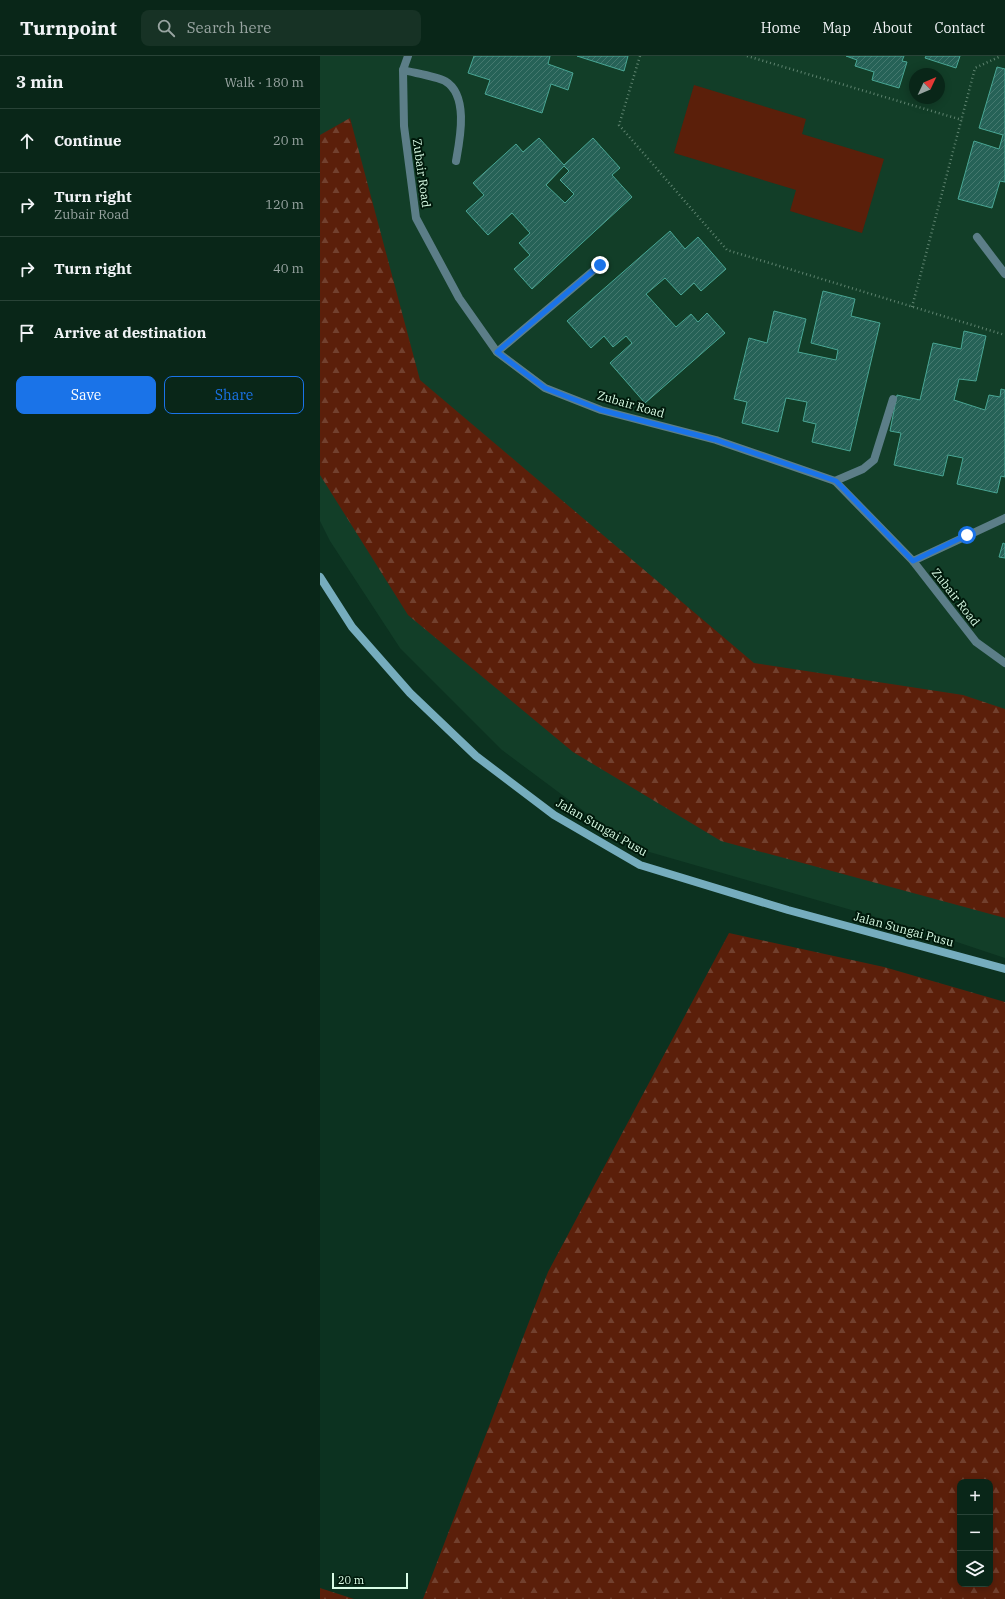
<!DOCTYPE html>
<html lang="en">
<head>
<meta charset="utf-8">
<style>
  :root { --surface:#092618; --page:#173225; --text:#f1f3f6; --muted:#99a5a2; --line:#294337; --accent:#1a73e8 }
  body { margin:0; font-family:"IBM Plex Serif",serif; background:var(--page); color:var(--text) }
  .controls { position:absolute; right:12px; bottom:12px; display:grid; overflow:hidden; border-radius:8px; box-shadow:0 2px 10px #0003 }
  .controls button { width:36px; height:36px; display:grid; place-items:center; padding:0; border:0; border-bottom:1px solid var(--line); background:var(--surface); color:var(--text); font:20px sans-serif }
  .compass { position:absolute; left:589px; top:12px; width:36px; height:36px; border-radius:50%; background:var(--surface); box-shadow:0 2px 10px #0003; rotate:46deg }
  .scale { position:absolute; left:12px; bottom:10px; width:76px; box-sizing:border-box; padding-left:4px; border:2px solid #d9fce6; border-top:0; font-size:11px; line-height:14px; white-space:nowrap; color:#d9fce6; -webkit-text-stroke:3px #00190b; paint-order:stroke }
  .stop { position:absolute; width:12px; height:12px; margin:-9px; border:3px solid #1a73e8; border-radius:50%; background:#fff }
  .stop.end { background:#1a73e8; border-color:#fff; box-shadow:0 1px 4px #0008 }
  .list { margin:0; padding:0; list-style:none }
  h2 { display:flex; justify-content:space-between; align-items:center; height:52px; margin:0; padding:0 16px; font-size:17px }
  h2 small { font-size:13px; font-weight:400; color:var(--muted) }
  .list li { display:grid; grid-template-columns:26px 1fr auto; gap:12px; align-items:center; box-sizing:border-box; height:64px; padding:0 16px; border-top:1px solid var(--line) }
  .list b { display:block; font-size:15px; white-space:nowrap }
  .list p { margin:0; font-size:13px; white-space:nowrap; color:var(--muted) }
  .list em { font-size:13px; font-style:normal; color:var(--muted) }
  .actions { display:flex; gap:8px; padding:12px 16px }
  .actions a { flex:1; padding:9px 0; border:1px solid var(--accent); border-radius:8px; text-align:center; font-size:14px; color:var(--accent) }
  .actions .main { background:var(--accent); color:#fff }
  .icon { flex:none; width:22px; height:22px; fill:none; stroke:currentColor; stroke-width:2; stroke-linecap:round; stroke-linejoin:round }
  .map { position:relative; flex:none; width:685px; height:1543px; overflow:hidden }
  header { display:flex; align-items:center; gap:24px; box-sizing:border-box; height:56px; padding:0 20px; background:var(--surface); border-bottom:1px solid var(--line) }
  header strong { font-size:19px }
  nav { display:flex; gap:22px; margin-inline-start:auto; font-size:14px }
  .search { width:280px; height:36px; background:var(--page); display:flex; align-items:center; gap:10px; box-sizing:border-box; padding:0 14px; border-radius:8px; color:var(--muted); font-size:15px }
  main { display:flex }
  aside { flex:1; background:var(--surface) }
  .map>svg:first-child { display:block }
  .built { fill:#123e28; fill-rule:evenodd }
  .grass { fill:#5b1f0a }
  .forest { fill:url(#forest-firs); fill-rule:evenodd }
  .building { fill:url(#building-hatch); stroke:#49a694; fill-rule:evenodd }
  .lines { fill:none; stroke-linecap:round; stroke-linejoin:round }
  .path { stroke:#5e836f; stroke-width:2.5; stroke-dasharray:1 3; stroke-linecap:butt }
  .street { stroke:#5c7e88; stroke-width:8 }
  .secondary { stroke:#76adbe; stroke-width:8 }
  .route { stroke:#1a73e8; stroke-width:5 }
  .labels { text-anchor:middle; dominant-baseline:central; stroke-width:4; stroke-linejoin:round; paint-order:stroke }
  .street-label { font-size:12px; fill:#d9fce6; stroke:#00190b }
</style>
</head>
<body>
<header>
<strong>Turnpoint</strong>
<div class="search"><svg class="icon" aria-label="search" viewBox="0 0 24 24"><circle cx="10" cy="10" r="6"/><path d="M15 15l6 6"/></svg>Search here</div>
<nav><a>Home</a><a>Map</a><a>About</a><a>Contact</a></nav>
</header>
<main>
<aside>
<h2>3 min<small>Walk · 180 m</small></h2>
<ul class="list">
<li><svg class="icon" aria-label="ahead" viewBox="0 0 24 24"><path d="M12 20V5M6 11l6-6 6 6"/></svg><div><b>Continue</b></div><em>20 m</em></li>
<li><svg class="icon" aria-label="right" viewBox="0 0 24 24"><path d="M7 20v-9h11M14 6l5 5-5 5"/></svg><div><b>Turn right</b><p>Zubair Road</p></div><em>120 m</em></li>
<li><svg class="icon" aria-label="right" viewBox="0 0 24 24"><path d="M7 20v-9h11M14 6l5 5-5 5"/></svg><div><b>Turn right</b></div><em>40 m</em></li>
<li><svg class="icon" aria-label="arrive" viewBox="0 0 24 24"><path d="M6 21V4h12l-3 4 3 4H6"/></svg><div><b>Arrive at destination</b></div></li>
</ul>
<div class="actions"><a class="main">Save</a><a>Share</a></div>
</aside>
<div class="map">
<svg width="685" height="1543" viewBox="0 0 685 1543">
  <defs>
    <pattern id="forest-firs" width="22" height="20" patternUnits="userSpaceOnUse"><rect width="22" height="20" fill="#5b1f0a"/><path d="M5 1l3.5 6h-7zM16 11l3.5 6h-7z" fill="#72402e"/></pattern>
    <pattern id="building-hatch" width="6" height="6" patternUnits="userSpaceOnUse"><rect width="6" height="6" fill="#266257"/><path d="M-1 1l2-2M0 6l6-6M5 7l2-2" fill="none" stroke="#45796f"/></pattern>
  </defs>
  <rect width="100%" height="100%" fill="#0c3220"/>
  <path class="built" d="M 0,0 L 685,0 L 685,902 L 601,874 L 312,791 L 182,694 L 80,592 L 10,485 L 0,465 ZM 595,18 L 619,18 L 619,42 L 595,42 Z"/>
  <path class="grass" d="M 374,29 L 486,63 L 482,78 L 564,103 L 542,177 L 470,155 L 476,134 L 354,97 Z"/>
  <g class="forest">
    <path d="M 30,62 L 100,324 L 434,607 L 643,639 L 685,653 L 685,862 L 401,785 L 253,696 L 88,559 L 0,419 L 0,79 Z"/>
    <path d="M 409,877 L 564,911 L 685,946 L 685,1543 L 103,1543 L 228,1216 ZM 640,1426 L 670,1426 L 670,1528 L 640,1528 Z"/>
    <path d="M 0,1532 L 34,1543 L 0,1543 Z"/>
  </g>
  <g class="building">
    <path d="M 154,0 L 230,0 L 228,8 L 253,17 L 248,34 L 231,28 L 222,57 L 165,38 L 170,24 L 148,17 Z"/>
    <path d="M 257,0 L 308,0 L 304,15 Z"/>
    <path d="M 526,0 L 584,0 L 582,5 L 587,6 L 579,32 L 552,24 L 554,16 L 535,10 L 537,4 Z"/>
    <path d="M 606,0 L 640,0 L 636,12 L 605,2 Z"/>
    <path d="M 677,11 L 685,13 L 685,126 L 680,125 L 672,152 L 638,143 L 654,85 L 679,93 L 683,79 L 659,72 Z"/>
    <path d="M 219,82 L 244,109 L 273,82 L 300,112 L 292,119 L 312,141 L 212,233 L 194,213 L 210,199 L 199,187 L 210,177 L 192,157 L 168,179 L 146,155 L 164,139 L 153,127 L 196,88 L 203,96 ZM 244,110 L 249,115 L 240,124 L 254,138 L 245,147 L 226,129 Z"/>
    <path d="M 350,175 L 365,193 L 378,181 L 406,213 L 381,235 L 374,227 L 361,239 L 345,222 L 326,238 L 356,271 L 371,258 L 378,266 L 387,257 L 405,277 L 325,347 L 290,307 L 312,287 L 306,280 L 293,291 L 284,280 L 271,292 L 247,265 Z"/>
    <path d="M 503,235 L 535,243 L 531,260 L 560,267 L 530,395 L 492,386 L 496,368 L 483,365 L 487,346 L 466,342 L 458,376 L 422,367 L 427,346 L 414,343 L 429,282 L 447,287 L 454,255 L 486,263 L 478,296 L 516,304 L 518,294 L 491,287 Z"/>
    <path d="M 644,275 L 666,280 L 656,325 L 639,323 L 634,344 L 665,354 L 669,339 L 680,341 L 681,333 L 685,334 L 685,421 L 681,420 L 677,437 L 637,428 L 643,402 L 628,399 L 623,420 L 574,409 L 581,377 L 570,375 L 577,339 L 600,344 L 613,287 L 641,293 Z"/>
    <path d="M 683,487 L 685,488 L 685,502 L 679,501 Z"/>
  </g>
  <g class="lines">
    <g class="path">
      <path d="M 320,0 L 299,69 L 407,194 L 685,279"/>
      <path d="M 427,0 L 642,64"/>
      <path d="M 592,251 L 655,12 L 681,0"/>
    </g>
    <g class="street">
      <path d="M 88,0 L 83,14 L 84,70 L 96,162 L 139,242 L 177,296 L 225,332 L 281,354 L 396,384 L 515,425 L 593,505 L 656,586 L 685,607"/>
      <path d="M 83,14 C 94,17 115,20 125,25 C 149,39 140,83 136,105"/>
      <path d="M 657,181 L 685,218"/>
      <path d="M 177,296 L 280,209"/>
      <path d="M 515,425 L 543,413 L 554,404 L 573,343"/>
      <path d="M 593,505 L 685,462"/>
    </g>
    <path class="secondary" d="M 0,521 L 32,571 L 90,637 L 156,700 L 234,759 L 320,809 L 468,854 L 685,913"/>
  </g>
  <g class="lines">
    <path class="route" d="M 280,209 L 177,296 L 225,332 L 281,354 L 396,384 L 516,425 L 593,505 L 647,479"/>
  </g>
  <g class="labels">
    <g class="street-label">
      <text transform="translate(102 117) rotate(82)">Zubair Road</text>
      <text transform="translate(311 348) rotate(16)">Zubair Road</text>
      <text transform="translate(636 541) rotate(52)">Zubair Road</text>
      <text transform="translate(282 771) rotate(30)">Jalan Sungai Pusu</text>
      <text transform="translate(584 873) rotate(15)">Jalan Sungai Pusu</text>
    </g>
  </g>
</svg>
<div class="controls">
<button>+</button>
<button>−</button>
<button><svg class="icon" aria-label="layers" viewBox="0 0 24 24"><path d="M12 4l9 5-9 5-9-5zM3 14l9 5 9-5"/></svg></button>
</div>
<svg class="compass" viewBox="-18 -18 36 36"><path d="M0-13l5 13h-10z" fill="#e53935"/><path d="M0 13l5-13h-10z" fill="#99a5a2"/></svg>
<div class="scale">20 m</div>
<div class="stop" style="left:647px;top:479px"></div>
<div class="stop end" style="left:280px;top:209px"></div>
</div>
</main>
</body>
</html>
